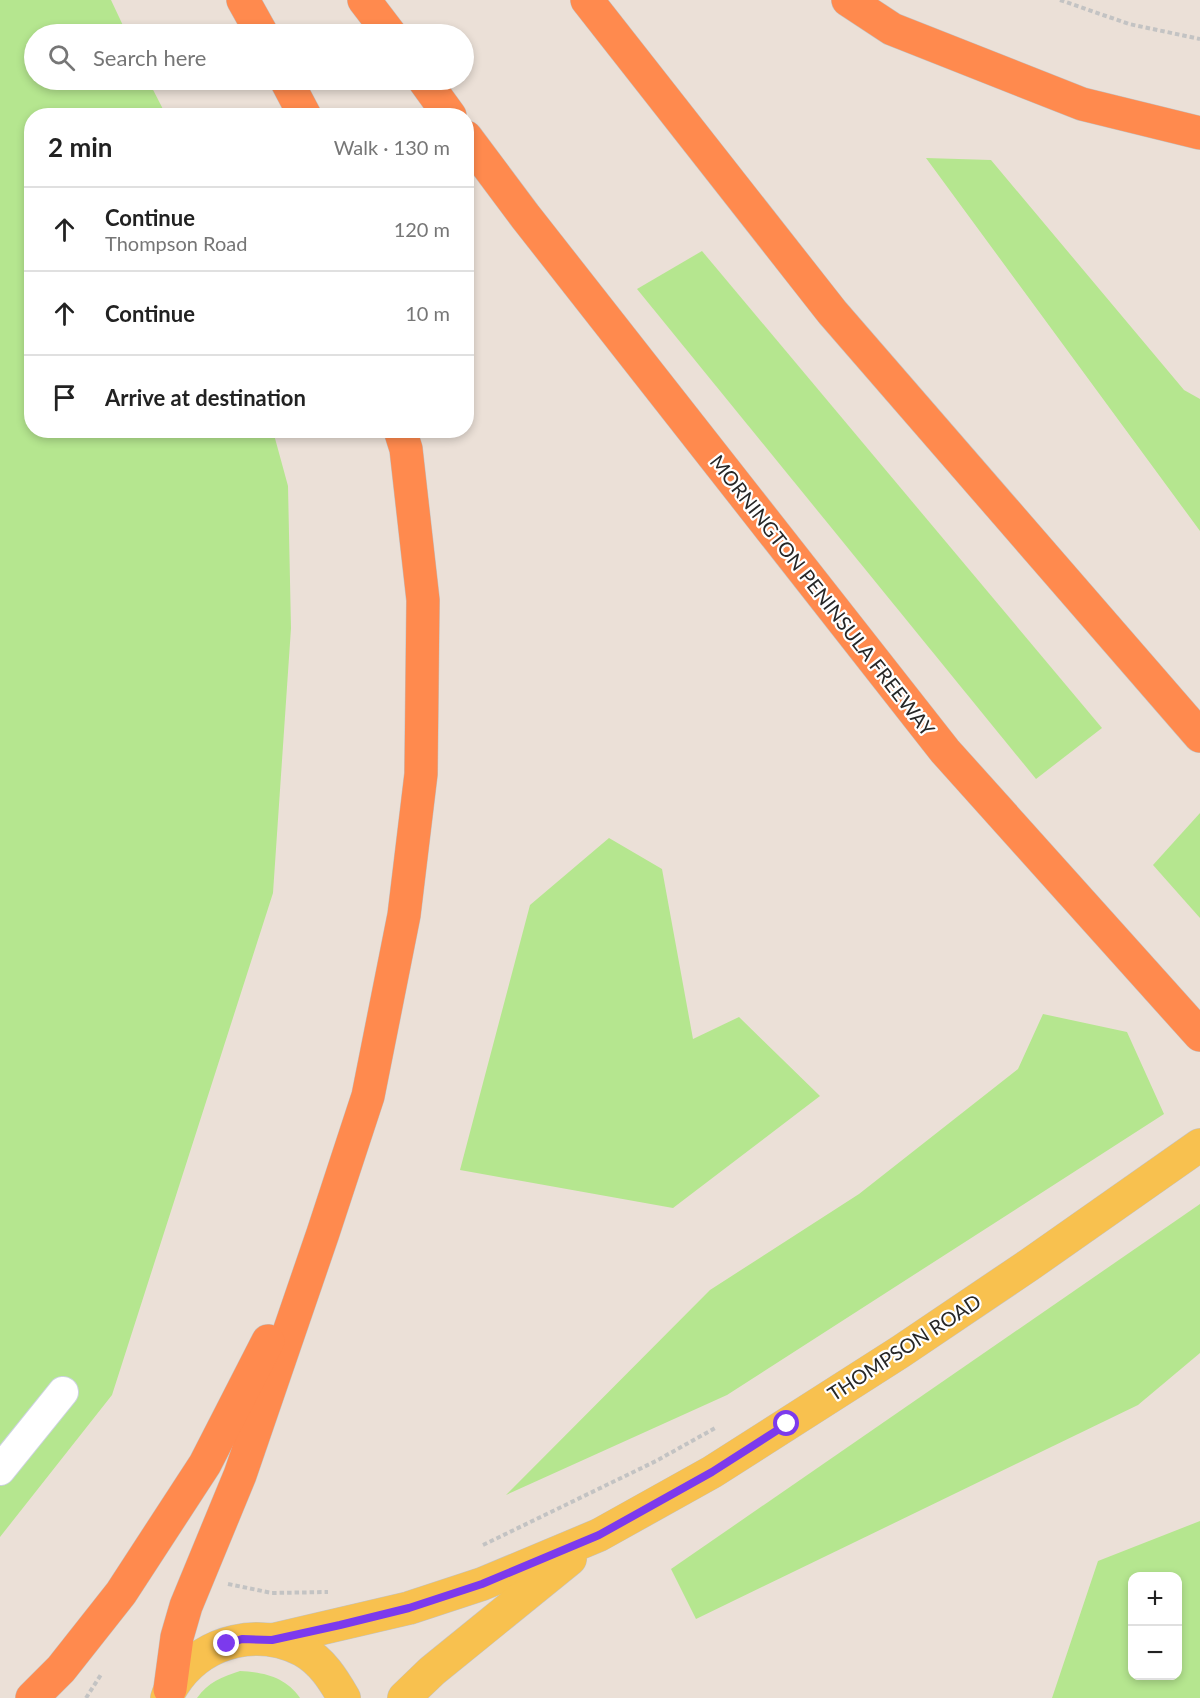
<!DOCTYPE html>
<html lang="en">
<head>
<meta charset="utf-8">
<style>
  :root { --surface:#fff; --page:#f2f2f2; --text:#222; --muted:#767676; --line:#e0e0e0 }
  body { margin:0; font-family:Lato,sans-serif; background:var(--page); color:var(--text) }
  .controls { position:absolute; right:18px; bottom:18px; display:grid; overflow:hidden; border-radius:12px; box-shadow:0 3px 9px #0003 }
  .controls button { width:54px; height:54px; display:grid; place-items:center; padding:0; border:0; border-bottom:2px solid var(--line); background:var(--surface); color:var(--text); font:30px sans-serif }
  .stop { position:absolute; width:18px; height:18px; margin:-14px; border:4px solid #7c3aed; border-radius:50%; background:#fff }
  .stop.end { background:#7c3aed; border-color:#fff; box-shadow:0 2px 6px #0008 }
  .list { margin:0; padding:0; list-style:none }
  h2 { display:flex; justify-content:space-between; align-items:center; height:78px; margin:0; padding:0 24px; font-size:26px }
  h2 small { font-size:20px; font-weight:400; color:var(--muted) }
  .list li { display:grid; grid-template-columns:39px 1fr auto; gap:18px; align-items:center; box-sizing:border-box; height:84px; padding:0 24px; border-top:2px solid var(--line) }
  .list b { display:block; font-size:22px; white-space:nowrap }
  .list p { margin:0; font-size:20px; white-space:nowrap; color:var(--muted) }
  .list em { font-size:20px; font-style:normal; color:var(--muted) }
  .icon { flex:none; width:33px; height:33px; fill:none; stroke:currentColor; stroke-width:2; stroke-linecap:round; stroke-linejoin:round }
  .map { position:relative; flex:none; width:1200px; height:1698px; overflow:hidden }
  .search { position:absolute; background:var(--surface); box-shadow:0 3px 9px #0003; left:24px; top:24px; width:450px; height:66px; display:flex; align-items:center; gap:15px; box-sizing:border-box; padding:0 21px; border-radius:33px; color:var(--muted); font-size:22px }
  .panel { position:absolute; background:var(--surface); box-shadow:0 3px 9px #0003; left:24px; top:108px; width:450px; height:330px; border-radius:24px }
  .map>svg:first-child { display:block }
  .green { fill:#b5e68f; fill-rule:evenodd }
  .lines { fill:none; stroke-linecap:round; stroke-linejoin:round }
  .minor-casing { stroke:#ccd2e2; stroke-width:32 }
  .major-casing { stroke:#c3c3c3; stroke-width:34 }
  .highway-casing { stroke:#c3c3c3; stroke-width:34 }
  .path { stroke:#c3c3c3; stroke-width:4; stroke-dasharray:4.5 3; stroke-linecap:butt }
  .minor { stroke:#fff; stroke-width:30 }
  .major { stroke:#f8c14f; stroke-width:33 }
  .highway { stroke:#ff8a4e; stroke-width:33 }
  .route { stroke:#7c3aed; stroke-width:8 }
  .labels { text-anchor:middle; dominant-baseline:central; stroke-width:4.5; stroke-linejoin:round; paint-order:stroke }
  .street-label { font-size:20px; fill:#272727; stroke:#fff }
</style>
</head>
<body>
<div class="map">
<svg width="1200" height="1698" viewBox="0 0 1200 1698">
  <rect width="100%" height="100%" fill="#ebe0d7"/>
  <g class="green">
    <path d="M 0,0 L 111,0 L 127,34 L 34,34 L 34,80 L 148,80 L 166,115 L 32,116 L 32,430 L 273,431 L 288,486 L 291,628 L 273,893 L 112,1395 L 0,1537 Z"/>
    <path d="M 926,158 L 991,160 L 1184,390 L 1200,399 L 1200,531 Z"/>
    <path d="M 702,251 L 1102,728 L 1036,779 L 637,289 Z"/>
    <path d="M 1200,813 L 1200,918 L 1153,865 Z"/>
    <path d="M 609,838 L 662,869 L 693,1039 L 739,1017 L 820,1096 L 673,1208 L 460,1170 L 530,905 Z"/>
    <path d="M 1043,1014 L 1127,1032 L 1164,1114 L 727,1395 L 506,1495 L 710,1290 L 859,1194 L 1018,1069 Z"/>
    <path d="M 1200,1204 L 1200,1353 L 1138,1405 L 696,1619 L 671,1569 Z"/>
    <path d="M 1200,1521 L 1200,1698 L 1052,1698 L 1098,1561 ZM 1132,1576 L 1178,1576 L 1178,1676 L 1132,1676 Z"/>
    <path d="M 240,1671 C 263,1672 286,1677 300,1698 L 197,1698 C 208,1682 222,1677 240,1671 Z"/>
  </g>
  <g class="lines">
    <defs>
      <path id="minor" d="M 0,1470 L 63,1392"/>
      <g id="major">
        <path d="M 272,1640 L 409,1608 L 482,1584 L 599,1535 L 712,1472 L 900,1352 L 1029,1265 L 1200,1145"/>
        <path d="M 167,1698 C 169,1690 173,1685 178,1678 C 207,1640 259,1628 302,1650 C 322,1661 333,1679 344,1698"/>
        <path d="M 404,1698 L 432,1671 L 570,1559"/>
      </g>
      <g id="highway">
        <path d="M 243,0 L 262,34"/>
        <path d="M 364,0 L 390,34"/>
        <path d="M 587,0 L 832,312 L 1200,736"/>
        <path d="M 848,0 L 892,29 L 1082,104 L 1200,133"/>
        <path d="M 286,80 L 305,116"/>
        <path d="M 424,80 L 450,116"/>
        <path d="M 466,137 L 525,216 L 945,751 L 1200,1035"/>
        <path d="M 170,1689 L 177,1637 L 186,1606 L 240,1475 L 323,1233 L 368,1096 L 404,915 L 421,774 L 423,600 L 406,449 L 400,430"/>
        <path d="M 32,1698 L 61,1669 L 121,1593 L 205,1464 L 268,1341"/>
      </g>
    </defs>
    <use href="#minor" class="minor-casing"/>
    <use href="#major" class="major-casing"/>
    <use href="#highway" class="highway-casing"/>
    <g class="path">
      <path d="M 1060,0 L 1129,24 L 1200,39"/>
      <path d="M 483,1545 L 656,1461 L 717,1427"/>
      <path d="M 228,1584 L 272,1593 L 328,1592"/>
      <path d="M 86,1698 L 102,1673"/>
    </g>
    <use href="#minor" class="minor"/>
    <use href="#major" class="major"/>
    <use href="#highway" class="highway"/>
  </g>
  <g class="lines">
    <path class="route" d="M 227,1644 L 242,1639 L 272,1640 L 340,1625 L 409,1608 L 482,1584 L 599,1535 L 712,1472 L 787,1424"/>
  </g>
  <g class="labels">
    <g class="street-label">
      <text transform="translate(823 595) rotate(52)">MORNINGTON PENINSULA FREEWAY</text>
      <text transform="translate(904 1347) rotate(-33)">THOMPSON ROAD</text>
    </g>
  </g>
</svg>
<div class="controls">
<button>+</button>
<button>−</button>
</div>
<div class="stop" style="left:787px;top:1424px"></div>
<div class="stop end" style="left:227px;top:1644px"></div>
<div class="search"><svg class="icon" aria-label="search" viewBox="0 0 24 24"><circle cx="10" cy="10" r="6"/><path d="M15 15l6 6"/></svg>Search here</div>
<section class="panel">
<h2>2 min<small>Walk · 130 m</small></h2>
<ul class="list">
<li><svg class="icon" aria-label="ahead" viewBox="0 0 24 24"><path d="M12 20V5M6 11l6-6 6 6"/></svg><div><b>Continue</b><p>Thompson Road</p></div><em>120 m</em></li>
<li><svg class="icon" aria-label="ahead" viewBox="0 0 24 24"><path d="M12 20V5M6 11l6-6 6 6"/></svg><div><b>Continue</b></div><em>10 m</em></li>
<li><svg class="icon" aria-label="arrive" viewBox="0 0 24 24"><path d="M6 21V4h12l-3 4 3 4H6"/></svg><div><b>Arrive at destination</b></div></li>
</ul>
</section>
</div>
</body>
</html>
